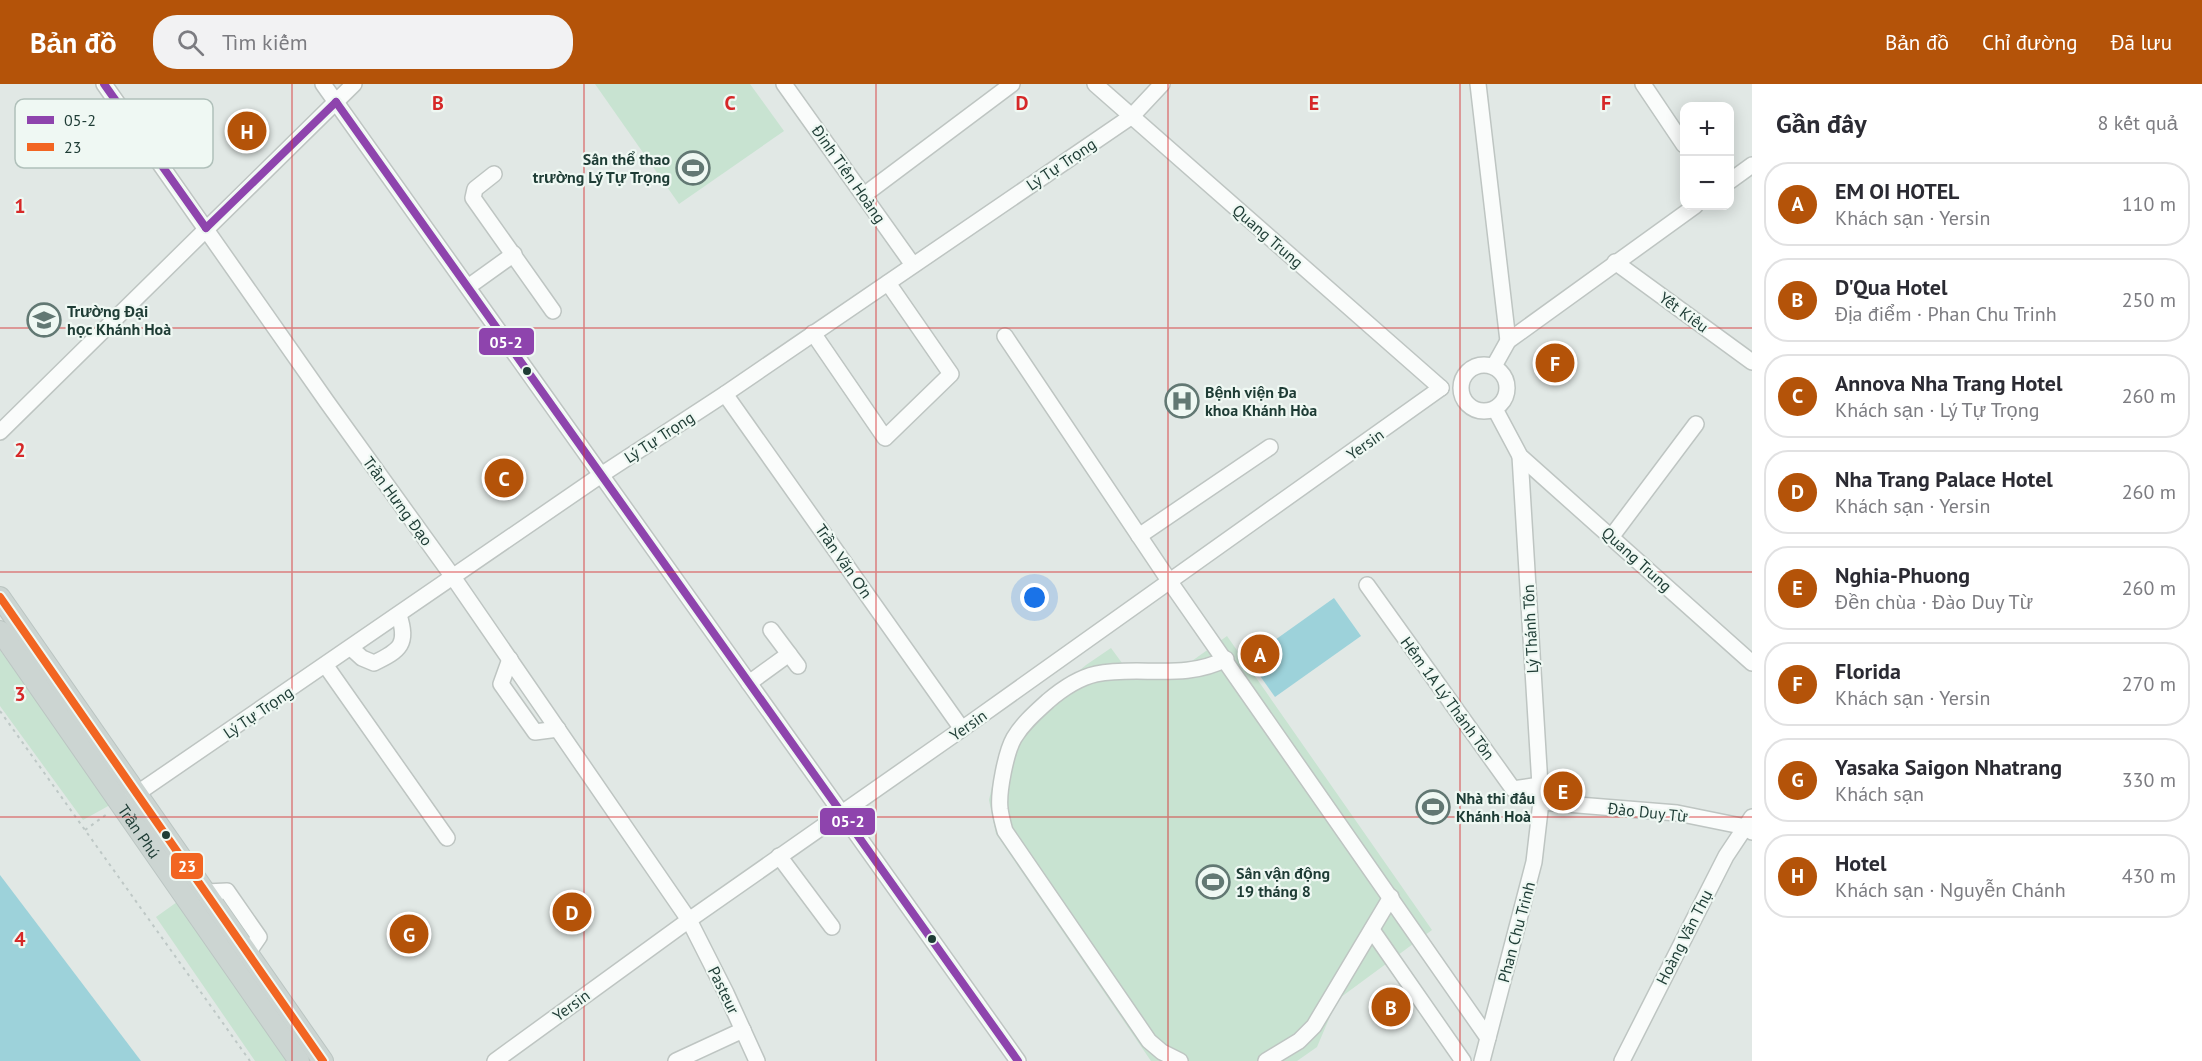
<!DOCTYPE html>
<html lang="vi">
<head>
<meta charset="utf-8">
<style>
  :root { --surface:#fff; --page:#f2f2f3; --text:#2b2b33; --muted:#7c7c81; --line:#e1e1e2; --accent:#b45309 }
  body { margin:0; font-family:"PT Sans",sans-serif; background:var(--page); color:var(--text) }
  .controls { position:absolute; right:18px; top:18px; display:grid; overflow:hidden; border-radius:12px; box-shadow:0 3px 15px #0003 }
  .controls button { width:54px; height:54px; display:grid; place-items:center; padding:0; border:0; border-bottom:2px solid var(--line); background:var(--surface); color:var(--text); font:30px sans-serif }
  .you { position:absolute; left:1035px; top:514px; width:21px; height:21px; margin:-15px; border:4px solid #fff; border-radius:50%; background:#1a73e8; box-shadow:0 0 0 9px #1a73e833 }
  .badge { display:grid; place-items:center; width:39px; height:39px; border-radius:50%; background:var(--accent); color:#fff; font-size:20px; font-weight:700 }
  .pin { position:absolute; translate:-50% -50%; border:3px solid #fff; box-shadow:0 2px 6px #0006 }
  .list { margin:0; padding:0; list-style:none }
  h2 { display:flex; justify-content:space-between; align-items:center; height:78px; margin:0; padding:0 24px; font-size:26px }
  h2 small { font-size:20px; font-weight:400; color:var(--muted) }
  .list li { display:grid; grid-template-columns:39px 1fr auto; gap:18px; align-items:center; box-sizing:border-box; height:84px; margin:0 12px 12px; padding:0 12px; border:2px solid var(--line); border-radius:24px }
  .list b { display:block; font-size:22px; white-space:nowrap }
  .list p { margin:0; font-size:20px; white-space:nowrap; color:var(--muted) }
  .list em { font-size:20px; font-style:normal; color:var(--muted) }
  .icon { flex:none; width:33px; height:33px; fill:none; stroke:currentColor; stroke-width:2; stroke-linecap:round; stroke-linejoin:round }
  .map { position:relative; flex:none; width:1752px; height:977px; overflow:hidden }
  header { display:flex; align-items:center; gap:36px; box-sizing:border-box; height:84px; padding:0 30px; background:var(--accent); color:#fff }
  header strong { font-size:28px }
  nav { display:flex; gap:33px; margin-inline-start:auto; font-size:21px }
  .search { width:420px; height:54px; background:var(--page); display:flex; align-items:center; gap:15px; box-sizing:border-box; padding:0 21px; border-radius:24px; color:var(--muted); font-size:22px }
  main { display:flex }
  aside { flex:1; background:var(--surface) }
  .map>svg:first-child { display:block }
  .green { fill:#c8e3d1 }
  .water { fill:#9dd2da }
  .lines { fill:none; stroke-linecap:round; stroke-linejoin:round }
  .minor-casing { stroke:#bec5c2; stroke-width:18 }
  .major-casing { stroke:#bbc5c2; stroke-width:22 }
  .path { stroke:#bec8c6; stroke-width:2; stroke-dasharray:3 4.5; stroke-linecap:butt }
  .minor { stroke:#fafcfb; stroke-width:15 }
  .major { stroke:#ccd5d2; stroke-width:20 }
  .bus-1-casing { stroke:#eff8f3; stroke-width:12 }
  .bus-2-casing { stroke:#eff8f3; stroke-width:12 }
  .bus-1 { stroke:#8e44ad; stroke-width:8 }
  .bus-2 { stroke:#f26522; stroke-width:8 }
  .grid { fill:none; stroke:#d62828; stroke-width:1.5; stroke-opacity:0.55 }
  .bus-dot { fill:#1e3c35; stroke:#eff8f3; stroke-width:2 }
  .labels { text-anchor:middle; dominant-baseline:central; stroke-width:4.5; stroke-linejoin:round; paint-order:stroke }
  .poi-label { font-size:16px; font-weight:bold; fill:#1e3c35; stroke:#eff8f3; text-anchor:start }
  .street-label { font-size:16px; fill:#1e3c35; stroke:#eff8f3 }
  .key { fill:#eff8f3; stroke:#b0c0ba; stroke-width:1.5 }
  .key-label { font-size:16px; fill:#1e3c35 }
  .grid-label { font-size:20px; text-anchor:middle; font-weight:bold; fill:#d62828; stroke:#eff8f3; stroke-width:4.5; stroke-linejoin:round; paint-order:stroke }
  .line-badge { stroke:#eff8f3; stroke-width:2 }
  .badge-label { font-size:16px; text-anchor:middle; font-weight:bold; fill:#fff }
</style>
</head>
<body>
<header>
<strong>Bản đồ</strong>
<div class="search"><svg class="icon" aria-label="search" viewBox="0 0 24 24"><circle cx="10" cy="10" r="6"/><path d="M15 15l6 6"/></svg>Tìm kiếm</div>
<nav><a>Bản đồ</a><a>Chỉ đường</a><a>Đã lưu</a></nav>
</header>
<main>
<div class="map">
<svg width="1752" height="977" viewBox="0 0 1752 977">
  <rect width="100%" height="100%" fill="#e1e8e5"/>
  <g class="green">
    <path d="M 595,0 L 750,0 L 784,47 L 679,120 Z"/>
    <path d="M 1227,552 L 1432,846 L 1337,916 L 1317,963 L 1297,977 L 1151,977 L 996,750 L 989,716 L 1000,668 L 1012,646 L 1033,625 L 1086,581 L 1111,564 L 1133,594 L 1168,594 Z"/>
    <path d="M 0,566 L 110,721 L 83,736 L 0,622 Z"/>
    <path d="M 177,818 L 289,977 L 255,977 L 156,833 Z"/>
  </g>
  <g class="water">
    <path d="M 1334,514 L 1361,552 L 1275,613 L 1248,575 Z"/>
    <path d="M 0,791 L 141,977 L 0,977 Z"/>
  </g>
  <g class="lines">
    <defs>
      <g id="minor">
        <path d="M 104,0 L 327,318 L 453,493 L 689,836 L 726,909 L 757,977"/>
        <path d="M 323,0 L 1018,977"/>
        <path d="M 784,0 L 913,181"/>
        <path d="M 1095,0 L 1441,304"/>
        <path d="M 1478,0 L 1508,257"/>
        <path d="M 1643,0 L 1684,61"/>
        <path d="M 494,90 L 475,105 L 473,114 L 553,227"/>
        <path d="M 1730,97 L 1752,81"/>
        <path d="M 864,111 L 1012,0"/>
        <path d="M 1615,178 L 1752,278"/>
        <path d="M 468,203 L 514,170"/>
        <path d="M 813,249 L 885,354 L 951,290 L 888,199"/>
        <path d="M 1005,252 L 1170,498 L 1488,954"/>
        <circle cx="1484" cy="304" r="23"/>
        <path d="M 1494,282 L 1508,257 L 1695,122"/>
        <path d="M 725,310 L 962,645"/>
        <path d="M 1495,325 L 1520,372 L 1752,579"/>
        <path d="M 0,348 L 354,0"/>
        <path d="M 1139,452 L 1270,363"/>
        <path d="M 1612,452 L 1696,340"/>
        <path d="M 1367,501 L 1513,705 L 1540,701"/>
        <path d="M 771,546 L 798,582"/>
        <path d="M 351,564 L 362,574 L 374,579 C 401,566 408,560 399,531"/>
        <path d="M 510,575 L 501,600 L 535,648 L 558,645"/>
        <path d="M 326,582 L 447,754"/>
        <path d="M 749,599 L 789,570"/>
        <path d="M 129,715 L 601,391 L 725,310 L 1132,32 L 1162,0"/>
        <path d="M 1541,718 L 1677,729 L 1746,743 L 1752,748"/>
        <path d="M 779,772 L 832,843"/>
        <path d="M 206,808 L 227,807 L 259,853 L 248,869"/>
        <path d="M 1372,846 L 1463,977"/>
        <path d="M 495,977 L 689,836 L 962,645 L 1441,304"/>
        <path d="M 676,977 L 743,946"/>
        <path d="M 1180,977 L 1162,968 L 1149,957 L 1005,747 C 1003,740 1001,732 1000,725 C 998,708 1006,668 1014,654 C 1023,639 1036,628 1048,617 C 1062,605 1078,594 1096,590 C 1140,581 1183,597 1226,575"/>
        <path d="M 1266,977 L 1299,957 L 1314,942 L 1391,813"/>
        <path d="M 1482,977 L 1534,778 L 1541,718 L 1520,372"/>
        <path d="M 1622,977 L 1726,772 L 1752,733"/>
      </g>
      <g id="major">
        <path d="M 0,513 L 323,977"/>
        <path id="s1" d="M 0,547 L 299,977"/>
      </g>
    </defs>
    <use href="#minor" class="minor-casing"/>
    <use href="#major" class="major-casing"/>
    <g class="path">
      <path d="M 0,627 L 250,977"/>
      <path d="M 85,746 L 107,730"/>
    </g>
    <use href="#minor" class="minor"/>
    <use href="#major" class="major"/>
    <defs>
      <g id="bus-1">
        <path d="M 104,0 L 206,144"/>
        <path d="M 336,18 L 1018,977"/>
        <path d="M 206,144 L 336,18"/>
      </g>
      <path id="bus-2" d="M 0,513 L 323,977"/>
    </defs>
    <use href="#bus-1" class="bus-1-casing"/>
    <use href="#bus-2" class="bus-2-casing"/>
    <use href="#bus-1" class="bus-1"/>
    <use href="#bus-2" class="bus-2"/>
  </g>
  <path class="grid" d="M 292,0 L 292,977M 584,0 L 584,977M 876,0 L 876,977M 1168,0 L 1168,977M 1460,0 L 1460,977M 0,244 L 1752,244M 0,488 L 1752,488M 0,733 L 1752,733"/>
  <defs>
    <symbol id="stadium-ring" viewBox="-11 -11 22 22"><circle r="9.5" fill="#eff8f3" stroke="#627873" stroke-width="1.5"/><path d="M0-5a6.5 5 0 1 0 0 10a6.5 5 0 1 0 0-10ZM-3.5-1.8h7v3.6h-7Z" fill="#627873"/></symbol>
    <symbol id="university-ring" viewBox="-11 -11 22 22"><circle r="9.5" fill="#eff8f3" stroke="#627873" stroke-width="1.5"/><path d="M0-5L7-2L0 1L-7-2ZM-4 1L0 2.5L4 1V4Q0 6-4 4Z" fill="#627873"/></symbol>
    <symbol id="hospital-ring" viewBox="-11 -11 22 22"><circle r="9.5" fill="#eff8f3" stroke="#627873" stroke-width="1.5"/><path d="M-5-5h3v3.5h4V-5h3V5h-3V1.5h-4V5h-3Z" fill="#627873"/></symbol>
  </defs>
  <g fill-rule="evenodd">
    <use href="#stadium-ring" x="674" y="65" width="38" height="38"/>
    <use href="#university-ring" x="25" y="217" width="38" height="38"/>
    <use href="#hospital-ring" x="1163" y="298" width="38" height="38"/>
    <use href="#stadium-ring" x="1414" y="704" width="38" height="38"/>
    <use href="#stadium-ring" x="1194" y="779" width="38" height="38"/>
  </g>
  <g class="bus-dot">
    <circle cx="527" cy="287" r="5"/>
    <circle cx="166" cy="751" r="5"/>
    <circle cx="932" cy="855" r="5"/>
  </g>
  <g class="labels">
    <g class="poi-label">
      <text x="670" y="75" text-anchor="end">Sân thể thao<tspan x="670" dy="18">trường Lý Tự Trọng</tspan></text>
      <text x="67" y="227">Trường Đại<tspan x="67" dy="18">học Khánh Hoà</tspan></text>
      <text x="1205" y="308">Bệnh viện Đa<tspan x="1205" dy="18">khoa Khánh Hòa</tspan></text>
      <text x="1456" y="714">Nhà thi đấu<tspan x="1456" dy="18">Khánh Hoà</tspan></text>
      <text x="1236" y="789">Sân vận động<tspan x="1236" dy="18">19 tháng 8</tspan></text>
    </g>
    <g class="street-label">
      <text transform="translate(1061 80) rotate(-34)">Lý Tự Trọng</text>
      <text transform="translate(849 90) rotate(55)">Đinh Tiên Hoàng</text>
      <text transform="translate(1268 152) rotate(41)">Quang Trung</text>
      <text transform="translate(1684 228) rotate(36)">Yết Kiêu</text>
      <text transform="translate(659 353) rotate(-33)">Lý Tự Trọng</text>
      <text transform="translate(1365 360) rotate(-35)">Yersin</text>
      <text transform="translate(398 417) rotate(54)">Trần Hưng Đạo</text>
      <text transform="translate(1637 475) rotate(42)">Quang Trung</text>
      <text transform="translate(844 477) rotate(55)">Trần Văn Ơn</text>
      <text transform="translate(1530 545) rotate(-93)">Lý Thánh Tôn</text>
      <text transform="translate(1448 614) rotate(54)">Hẻm 1A Lý Thánh Tôn</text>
      <text transform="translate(258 628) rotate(-34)">Lý Tự Trọng</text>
      <text transform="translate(968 641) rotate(-35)">Yersin</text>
      <text transform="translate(1648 728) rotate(6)">Đào Duy Từ</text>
      <text stroke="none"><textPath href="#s1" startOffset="244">Trần Phú</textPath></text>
      <text transform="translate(1516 848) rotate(-75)">Phan Chu Trinh</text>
      <text transform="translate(1684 853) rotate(-63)">Hoàng Văn Thụ</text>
      <text transform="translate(724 906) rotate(64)">Pasteur</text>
      <text transform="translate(571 921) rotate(-36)">Yersin</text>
    </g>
  </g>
  <rect x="15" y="15" width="198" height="69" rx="9" class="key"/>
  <rect x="27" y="32" width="27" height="8" fill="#8e44ad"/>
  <rect x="27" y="59" width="27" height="8" fill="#f26522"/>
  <g class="key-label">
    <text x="64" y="42">05-2</text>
    <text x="64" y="69">23</text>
  </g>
  <g class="grid-label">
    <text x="438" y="26">B</text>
    <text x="730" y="26">C</text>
    <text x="1022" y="26">D</text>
    <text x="1314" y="26">E</text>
    <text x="1606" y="26">F</text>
    <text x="20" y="129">1</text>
    <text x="20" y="373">2</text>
    <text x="20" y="617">3</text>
    <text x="20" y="862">4</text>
  </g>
  <g class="line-badge">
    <rect x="478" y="243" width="57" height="29" rx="6" fill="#8e44ad"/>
    <rect x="819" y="723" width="57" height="29" rx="6" fill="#8e44ad"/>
    <rect x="170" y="768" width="34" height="28" rx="6" fill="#f26522"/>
  </g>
  <g class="badge-label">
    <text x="506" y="264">05-2</text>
    <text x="848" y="743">05-2</text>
    <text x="187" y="788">23</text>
  </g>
</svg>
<div class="controls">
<button>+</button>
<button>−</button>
</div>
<div class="you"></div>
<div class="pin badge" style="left:1260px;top:570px">A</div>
<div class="pin badge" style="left:1391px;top:923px">B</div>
<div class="pin badge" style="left:504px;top:394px">C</div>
<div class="pin badge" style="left:572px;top:828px">D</div>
<div class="pin badge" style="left:1563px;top:707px">E</div>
<div class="pin badge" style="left:1555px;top:279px">F</div>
<div class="pin badge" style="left:409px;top:850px">G</div>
<div class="pin badge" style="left:247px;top:47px">H</div>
</div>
<aside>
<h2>Gần đây<small>8 kết quả</small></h2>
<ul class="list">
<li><span class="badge">A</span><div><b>EM OI HOTEL</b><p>Khách sạn · Yersin</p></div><em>110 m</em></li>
<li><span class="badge">B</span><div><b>D'Qua Hotel</b><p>Địa điểm · Phan Chu Trinh</p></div><em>250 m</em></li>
<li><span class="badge">C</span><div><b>Annova Nha Trang Hotel</b><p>Khách sạn · Lý Tự Trọng</p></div><em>260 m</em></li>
<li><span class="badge">D</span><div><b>Nha Trang Palace Hotel</b><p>Khách sạn · Yersin</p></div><em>260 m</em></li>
<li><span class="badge">E</span><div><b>Nghia-Phuong</b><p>Đền chùa · Đào Duy Từ</p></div><em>260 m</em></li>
<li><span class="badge">F</span><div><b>Florida</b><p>Khách sạn · Yersin</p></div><em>270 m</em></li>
<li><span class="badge">G</span><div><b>Yasaka Saigon Nhatrang</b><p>Khách sạn</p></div><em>330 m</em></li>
<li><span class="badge">H</span><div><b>Hotel</b><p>Khách sạn · Nguyễn Chánh</p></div><em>430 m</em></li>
</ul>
</aside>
</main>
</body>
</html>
